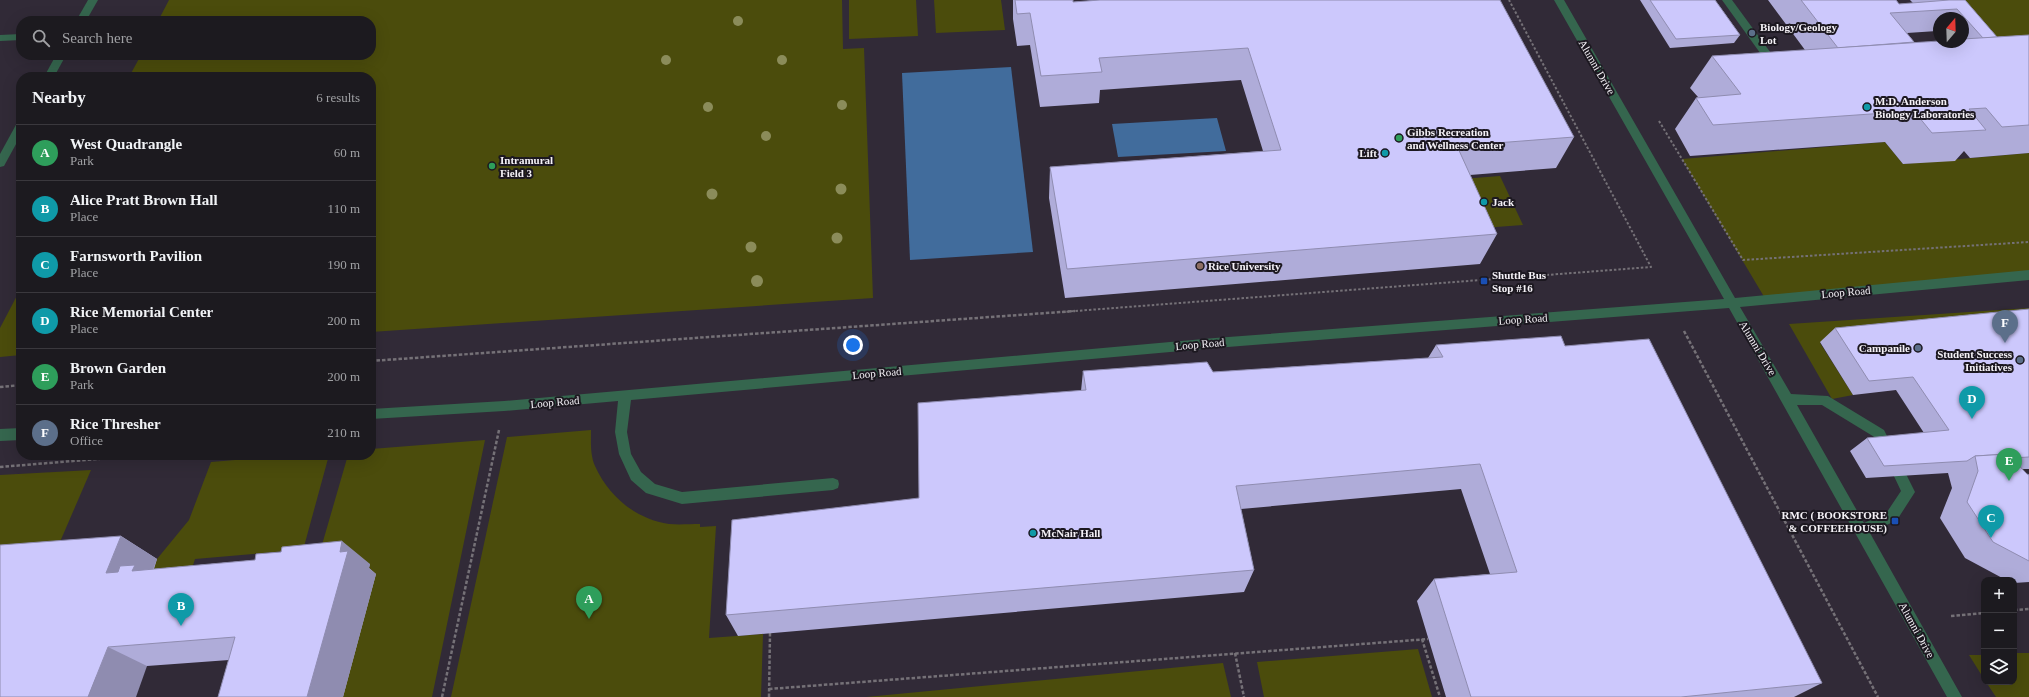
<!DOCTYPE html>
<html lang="en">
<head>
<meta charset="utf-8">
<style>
  :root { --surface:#1c1a1f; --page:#252328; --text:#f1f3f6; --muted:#a0a1a4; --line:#3a383d; --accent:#0b8043 }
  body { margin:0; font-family:"Times New Roman",serif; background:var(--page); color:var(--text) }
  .controls { position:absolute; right:12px; bottom:12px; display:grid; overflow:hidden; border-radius:8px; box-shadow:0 4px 16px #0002 }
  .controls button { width:36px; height:36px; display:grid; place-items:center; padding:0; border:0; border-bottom:1px solid var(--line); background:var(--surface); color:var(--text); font:20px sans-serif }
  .compass { position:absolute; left:1933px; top:12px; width:36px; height:36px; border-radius:50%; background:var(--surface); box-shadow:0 4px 16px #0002; rotate:19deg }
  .you { position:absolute; left:853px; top:345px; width:14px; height:14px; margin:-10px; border:3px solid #fff; border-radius:50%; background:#1a73e8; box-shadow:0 0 0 6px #1a73e833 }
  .badge { display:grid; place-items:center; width:26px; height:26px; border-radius:50%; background:var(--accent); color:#fff; font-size:13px; font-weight:700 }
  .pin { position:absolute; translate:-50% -33px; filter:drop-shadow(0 1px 2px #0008) }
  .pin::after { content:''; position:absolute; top:21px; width:14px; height:12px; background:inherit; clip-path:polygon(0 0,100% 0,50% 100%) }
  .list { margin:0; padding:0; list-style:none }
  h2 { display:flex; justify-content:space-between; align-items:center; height:52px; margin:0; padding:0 16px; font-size:17px }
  h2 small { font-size:13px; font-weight:400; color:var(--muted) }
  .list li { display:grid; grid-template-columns:26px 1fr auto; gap:12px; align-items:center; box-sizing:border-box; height:56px; padding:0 16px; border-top:1px solid var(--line) }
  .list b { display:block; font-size:15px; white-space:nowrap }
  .list p { margin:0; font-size:13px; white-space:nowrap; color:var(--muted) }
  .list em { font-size:13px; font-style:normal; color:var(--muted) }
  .icon { flex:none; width:22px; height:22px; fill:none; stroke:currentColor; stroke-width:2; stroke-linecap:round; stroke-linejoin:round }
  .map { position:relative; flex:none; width:2029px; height:697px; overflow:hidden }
  .search { position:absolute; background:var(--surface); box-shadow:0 4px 16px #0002; left:16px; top:16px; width:360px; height:44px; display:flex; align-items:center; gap:10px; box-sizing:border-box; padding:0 14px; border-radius:16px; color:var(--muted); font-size:15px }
  .panel { position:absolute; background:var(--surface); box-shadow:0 4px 16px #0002; left:16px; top:72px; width:360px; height:388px; border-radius:16px }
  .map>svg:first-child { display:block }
  .built { fill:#312a37; fill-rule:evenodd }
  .green { fill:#4b4c0c }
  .water { fill:#416c9c }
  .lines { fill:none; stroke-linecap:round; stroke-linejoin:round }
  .path-far1 { stroke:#757177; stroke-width:2; stroke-dasharray:2.5 2; stroke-linecap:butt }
  .path { stroke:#757177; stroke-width:2.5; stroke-dasharray:3.5 2; stroke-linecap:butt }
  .lane { fill:#35664e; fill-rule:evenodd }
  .tree { fill:#8b8c5a }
  .wall { fill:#afacd9; fill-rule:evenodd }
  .shaded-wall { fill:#8f8cb0 }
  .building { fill:#ccc8fc; stroke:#8f8cb0 }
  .service-dot { fill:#5c6f8a; stroke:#1c1820; stroke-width:1.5 }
  .culture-dot { fill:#0f9aa8; stroke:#1c1820; stroke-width:1.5 }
  .leisure-dot { fill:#2e9e5b; stroke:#1c1820; stroke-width:1.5 }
  .education-dot { fill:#8d6e63; stroke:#1c1820; stroke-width:1.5 }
  .transit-dot { fill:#1a4fb4; stroke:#1c1820; stroke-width:1.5 }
  .labels { text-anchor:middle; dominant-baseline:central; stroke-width:4; stroke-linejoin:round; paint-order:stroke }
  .poi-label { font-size:11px; font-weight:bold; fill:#f5f2f7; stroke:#1c1820; text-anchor:start }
  .street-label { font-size:11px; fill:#f5f2f7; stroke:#1c1820 }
</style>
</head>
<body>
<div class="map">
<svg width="2029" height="697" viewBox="0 0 2029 697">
  <rect width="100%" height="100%" fill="#262229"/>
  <path class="built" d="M 0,0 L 2029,0 L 2029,697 L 0,697 ZM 1939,18 L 1963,18 L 1963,42 L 1939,42 ZM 21,21 L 371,21 L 371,55 L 21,55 ZM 21,77 L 371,77 L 371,455 L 21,455 ZM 1984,580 L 2014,580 L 2014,682 L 1984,682 Z"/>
  <g class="green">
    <path d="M 169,0 L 842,0 L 843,49 L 864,48 L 873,298 L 371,332 L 371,77 L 129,77 L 141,55 L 371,55 L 371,21 L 158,21 Z"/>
    <path d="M 849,0 L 916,0 L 918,36 L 849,39 Z"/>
    <path d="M 934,0 L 1001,0 L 1005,30 L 936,33 Z"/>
    <path d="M 1930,0 L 2029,0 L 2029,63 L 1963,18 Z"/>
    <path d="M 1885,142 L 1903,164 L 2029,153 L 2029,275 L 1766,300 L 1682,159 Z"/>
    <path d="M 1500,176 L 1523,225 L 1469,229 L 1448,180 Z"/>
    <path d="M 21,288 L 21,355 L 0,357 L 0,328 Z"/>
    <path d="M 2029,308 L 2029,322 L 1820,343 L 1853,395 L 1832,399 L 1789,324 Z"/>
    <path d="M 591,430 C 591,441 590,455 595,466 C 609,497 636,519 669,524 C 679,525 690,524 700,524 L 700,527 L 716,526 L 709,638 L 763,634 L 761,697 L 451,697 L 507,437 Z"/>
    <path d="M 485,440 L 432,697 L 343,697 L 370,564 L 315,569 L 348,455 L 371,455 L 371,449 Z"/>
    <path d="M 293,455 L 329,455 L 296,576 L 298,550 L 195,559 L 185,591 L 144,595 L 157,559 L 189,520 L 211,462 Z"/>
    <path d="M 91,470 L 50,565 L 0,571 L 0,475 Z"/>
    <path d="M 1418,649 L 1432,697 L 1264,697 L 1257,662 Z"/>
    <path d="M 2014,653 L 2029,653 L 2029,697 L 1996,697 L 1986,682 L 2014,682 Z"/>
    <path d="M 1969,655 L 1984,655 L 1984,679 Z"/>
    <path d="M 1223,663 L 1231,697 L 866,697 Z"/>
  </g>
  <g class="water">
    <path d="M 1011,67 L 1033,252 L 910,260 L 902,73 Z"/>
    <path d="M 1217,118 L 1226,151 L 1118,157 L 1112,124 Z"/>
  </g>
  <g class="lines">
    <g class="path-far1">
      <path d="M 1659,121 L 1743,260 L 2029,242"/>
      <path d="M 1062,312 L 1651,267 L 1509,0"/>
    </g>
    <g class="path">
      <path d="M 1684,331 L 1878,697"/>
      <path d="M 371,361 L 1075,311"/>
      <path d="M 0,387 L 21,385"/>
      <path d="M 0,467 L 146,455"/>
      <path d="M 2014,610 L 2029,609"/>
      <path d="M 1951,616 L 1984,613"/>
      <path d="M 1422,639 L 1440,697"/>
      <path d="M 1235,653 L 1244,697"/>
      <path d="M 769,689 L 1428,639"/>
      <path d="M 442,697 L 499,430"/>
      <path d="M 769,697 L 770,633"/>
    </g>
    <g class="lane">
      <path d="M 88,0 L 98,0 L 86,21 L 76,21 Z"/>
      <path d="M 1554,0 L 1564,0 L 1735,298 L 2029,270 L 2029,280 L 1740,307 L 1791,394 L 1828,396 L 1884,430 L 1915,492 L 1897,520 L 1870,533 L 1962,697 L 1947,697 L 1729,308 L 1215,348 L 631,400 L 627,432 L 631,454 L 641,472 L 655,484 L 682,492 L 833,478 L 838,480 L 839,484 L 838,488 L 833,490 L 682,504 L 646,493 L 631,480 L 619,454 L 615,432 L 618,401 L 504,411 L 371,419 L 371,409 L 504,401 L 1215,338 L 1724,299 ZM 1797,405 L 1822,405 L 1876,438 L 1901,491 L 1887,512 L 1864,523 Z"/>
      <path d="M 1722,0 L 1732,0 L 1776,60 L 1777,62 L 1776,64 L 1768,64 Z"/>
      <path d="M 21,34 L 21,40 L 0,41 L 0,35 Z"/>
      <path d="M 56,55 L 66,55 L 54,77 L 44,77 Z"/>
      <path d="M 21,122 L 21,135 L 4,166 L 0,167 L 0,154 L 17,123 Z"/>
      <path d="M 21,428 L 21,440 L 0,441 L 0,429 Z"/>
    </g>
  </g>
  <g class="tree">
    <circle cx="738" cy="21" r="5"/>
    <circle cx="666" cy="60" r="5"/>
    <circle cx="782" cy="60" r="5"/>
    <circle cx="842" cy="105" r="5"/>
    <circle cx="708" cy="107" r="5"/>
    <circle cx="766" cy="136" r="5"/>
    <circle cx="841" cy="189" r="5.5"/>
    <circle cx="712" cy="194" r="5.5"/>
    <circle cx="837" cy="238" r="5.5"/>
    <circle cx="751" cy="247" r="5.5"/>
    <circle cx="757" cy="281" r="6"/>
  </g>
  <g class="wall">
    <path d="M 1013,0 L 1073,0 L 1073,2 L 1100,0 L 1574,137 L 1556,168 L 1470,175 L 1497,234 L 1480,264 L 1065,298 L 1049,198 L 1050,167 L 1263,151 L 1241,80 L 1100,90 L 1099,103 L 1040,107 L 1030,45 L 1017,46 L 1013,19 Z"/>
    <path d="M 1640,0 L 1715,0 L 1740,35 L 1734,43 L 1670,48 Z"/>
    <path d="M 1768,0 L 1896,0 L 1899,4 L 1913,3 L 1910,0 L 1965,0 L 1997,37 L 2029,35 L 2029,153 L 1970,158 L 1964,151 L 1955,161 L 1903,164 L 1885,142 L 1690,156 L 1675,129 L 1696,98 L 1698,97 L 1690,88 L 1712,56 L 1805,50 ZM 1939,18 L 1963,18 L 1963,42 L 1914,42 L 1907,33 L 1937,31 L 1939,33 Z"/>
    <path d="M 2029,309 L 2029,469 L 2022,469 L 2027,474 L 2029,475 L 2029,582 L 2014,583 L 2014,580 L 2006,580 L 1965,558 L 1940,518 L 1952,488 L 1948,473 L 1866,478 L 1850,451 L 1867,438 L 1924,433 L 1896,390 L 1853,395 L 1820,342 L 1835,328 Z"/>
    <path d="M 1436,345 L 1565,346 L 1822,683 L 1794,697 L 1446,697 L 1417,601 L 1434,579 L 1490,574 L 1461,489 L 1241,509 L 1254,570 L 1244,592 L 738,636 L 726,615 L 919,498 L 1081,391 L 1083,371 L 1213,372 L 1428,358 Z"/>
    <path d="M 121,536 L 157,559 L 154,569 L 255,560 L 281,552 L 370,564 L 369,568 L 376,574 L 343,697 L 218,697 L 229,660 L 147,666 L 0,697 Z"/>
  </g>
  <g class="shaded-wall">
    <path d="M 121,536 L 157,559 L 151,575 L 106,573 Z"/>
    <path d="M 342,541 L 370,564 L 369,568 L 376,574 L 343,697 L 307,697 Z"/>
    <path d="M 108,647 L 147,666 L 136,697 L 88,697 Z"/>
  </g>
  <g class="building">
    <path d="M 1015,0 L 1073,0 L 1073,2 L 1100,0 L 1500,0 L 1574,137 L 1457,146 L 1497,234 L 1067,269 L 1050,167 L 1281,150 L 1248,48 L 1099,58 L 1102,72 L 1041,76 L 1030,13 L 1017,14 Z"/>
    <path d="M 1650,0 L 1715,0 L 1740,35 L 1676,39 Z"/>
    <path d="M 1801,0 L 1896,0 L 1899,4 L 1949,0 L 1965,0 L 1997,37 L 1983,38 L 1957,9 L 1890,13 L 1914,42 L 1838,48 Z"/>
    <path d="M 2029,35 L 2029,125 L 2002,127 L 1986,108 L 1969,109 L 1986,130 L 1932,133 L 1914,111 L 1713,125 L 1696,98 L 1741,94 L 1712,56 L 1939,41 L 1939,42 L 1963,42 L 1963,39 Z"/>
    <path d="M 2029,309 L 2029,457 L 2012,458 L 2008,454 L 1975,456 L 1967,461 L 1884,466 L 1867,438 L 1949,430 L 1913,377 L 1869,381 L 1835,328 Z"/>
    <path d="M 1561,336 L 1565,346 L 1649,339 L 1822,683 L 1681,697 L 1471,697 L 1434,579 L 1517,572 L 1480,464 L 1236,486 L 1254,570 L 726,615 L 732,520 L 919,498 L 918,403 L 1086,390 L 1083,371 L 1207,362 L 1213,372 L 1443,357 L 1436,345 Z"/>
    <path d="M 2008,454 L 2027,474 L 2029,475 L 2029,561 L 1993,542 L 1967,502 L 1978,471 L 1975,456 Z"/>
    <path d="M 121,536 L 106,573 L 118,572 L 120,566 L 135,565 L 132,571 L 255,560 L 256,554 L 281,552 L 282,547 L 342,541 L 340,552 L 348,551 L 307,697 L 218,697 L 235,637 L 108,647 L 88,697 L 0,697 L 0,545 Z"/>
  </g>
  <g class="service-dot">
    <circle cx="1752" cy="33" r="4"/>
    <circle cx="1918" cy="348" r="4"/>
    <circle cx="2020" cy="360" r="4"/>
  </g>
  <g class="culture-dot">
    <circle cx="1867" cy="107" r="4"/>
    <circle cx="1385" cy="153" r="4"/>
    <circle cx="1484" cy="202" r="4"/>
    <circle cx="1033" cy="533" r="4"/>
  </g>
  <g class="leisure-dot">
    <circle cx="1399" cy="138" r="4"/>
    <circle cx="492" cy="166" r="4"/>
  </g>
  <circle class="education-dot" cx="1200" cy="266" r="4"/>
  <g class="transit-dot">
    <rect x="1480" y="277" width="8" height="8" rx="2"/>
    <rect x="1891" y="517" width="8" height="8" rx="2"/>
  </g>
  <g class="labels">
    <g class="poi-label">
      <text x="1760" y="27">Biology/Geology<tspan x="1760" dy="13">Lot</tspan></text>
      <text x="1875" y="101">M.D. Anderson<tspan x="1875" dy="13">Biology Laboratories</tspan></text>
      <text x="1407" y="132">Gibbs Recreation<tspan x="1407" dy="13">and Wellness Center</tspan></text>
      <text x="1377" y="153" text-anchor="end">Lift</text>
      <text x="500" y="160">Intramural<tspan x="500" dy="13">Field 3</tspan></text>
      <text x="1492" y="202">Jack</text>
      <text x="1208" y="266">Rice University</text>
      <text x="1492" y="275">Shuttle Bus<tspan x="1492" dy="13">Stop #16</tspan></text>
      <text x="1910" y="348" text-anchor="end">Campanile</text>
      <text x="2012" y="354" text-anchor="end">Student Success<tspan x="2012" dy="13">Initiatives</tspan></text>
      <text x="1887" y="515" text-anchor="end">RMC ( BOOKSTORE<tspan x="1887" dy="13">&amp; COFFEEHOUSE)</tspan></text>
      <text x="1041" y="533">McNair Hall</text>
    </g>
    <g class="street-label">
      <text transform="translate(1597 67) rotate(60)">Alumni Drive</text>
      <text transform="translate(1846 292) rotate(-5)">Loop Road</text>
      <text transform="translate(1523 319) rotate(-4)">Loop Road</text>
      <text transform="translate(1200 344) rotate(-5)">Loop Road</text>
      <text transform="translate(1758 348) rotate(59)">Alumni Drive</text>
      <text transform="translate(877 373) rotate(-5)">Loop Road</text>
      <text transform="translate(555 402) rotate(-5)">Loop Road</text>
      <text transform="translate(1917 630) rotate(61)">Alumni Drive</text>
    </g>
  </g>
</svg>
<div class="controls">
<button>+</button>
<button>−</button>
<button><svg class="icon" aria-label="layers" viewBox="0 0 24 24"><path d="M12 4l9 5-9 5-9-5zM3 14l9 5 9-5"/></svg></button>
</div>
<svg class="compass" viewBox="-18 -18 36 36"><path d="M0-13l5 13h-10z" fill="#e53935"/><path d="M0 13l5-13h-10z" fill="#a0a1a4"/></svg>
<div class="you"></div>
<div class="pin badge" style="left:589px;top:619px;background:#2e9e5b">A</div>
<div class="pin badge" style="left:181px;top:626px;background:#0f9aa8">B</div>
<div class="pin badge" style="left:1991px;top:538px;background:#0f9aa8">C</div>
<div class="pin badge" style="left:1972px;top:419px;background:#0f9aa8">D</div>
<div class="pin badge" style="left:2009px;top:481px;background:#2e9e5b">E</div>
<div class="pin badge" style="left:2005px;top:343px;background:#5c6f8a">F</div>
<div class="search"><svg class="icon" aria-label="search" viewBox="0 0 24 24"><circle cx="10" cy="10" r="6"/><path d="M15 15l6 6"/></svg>Search here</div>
<section class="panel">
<h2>Nearby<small>6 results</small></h2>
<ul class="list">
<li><span class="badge" style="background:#2e9e5b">A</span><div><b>West Quadrangle</b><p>Park</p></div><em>60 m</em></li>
<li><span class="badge" style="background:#0f9aa8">B</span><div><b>Alice Pratt Brown Hall</b><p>Place</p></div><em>110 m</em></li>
<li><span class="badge" style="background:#0f9aa8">C</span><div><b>Farnsworth Pavilion</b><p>Place</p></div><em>190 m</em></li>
<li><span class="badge" style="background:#0f9aa8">D</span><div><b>Rice Memorial Center</b><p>Place</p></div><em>200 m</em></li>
<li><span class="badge" style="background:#2e9e5b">E</span><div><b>Brown Garden</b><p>Park</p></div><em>200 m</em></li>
<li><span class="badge" style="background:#5c6f8a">F</span><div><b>Rice Thresher</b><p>Office</p></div><em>210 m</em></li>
</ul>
</section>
</div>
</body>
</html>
